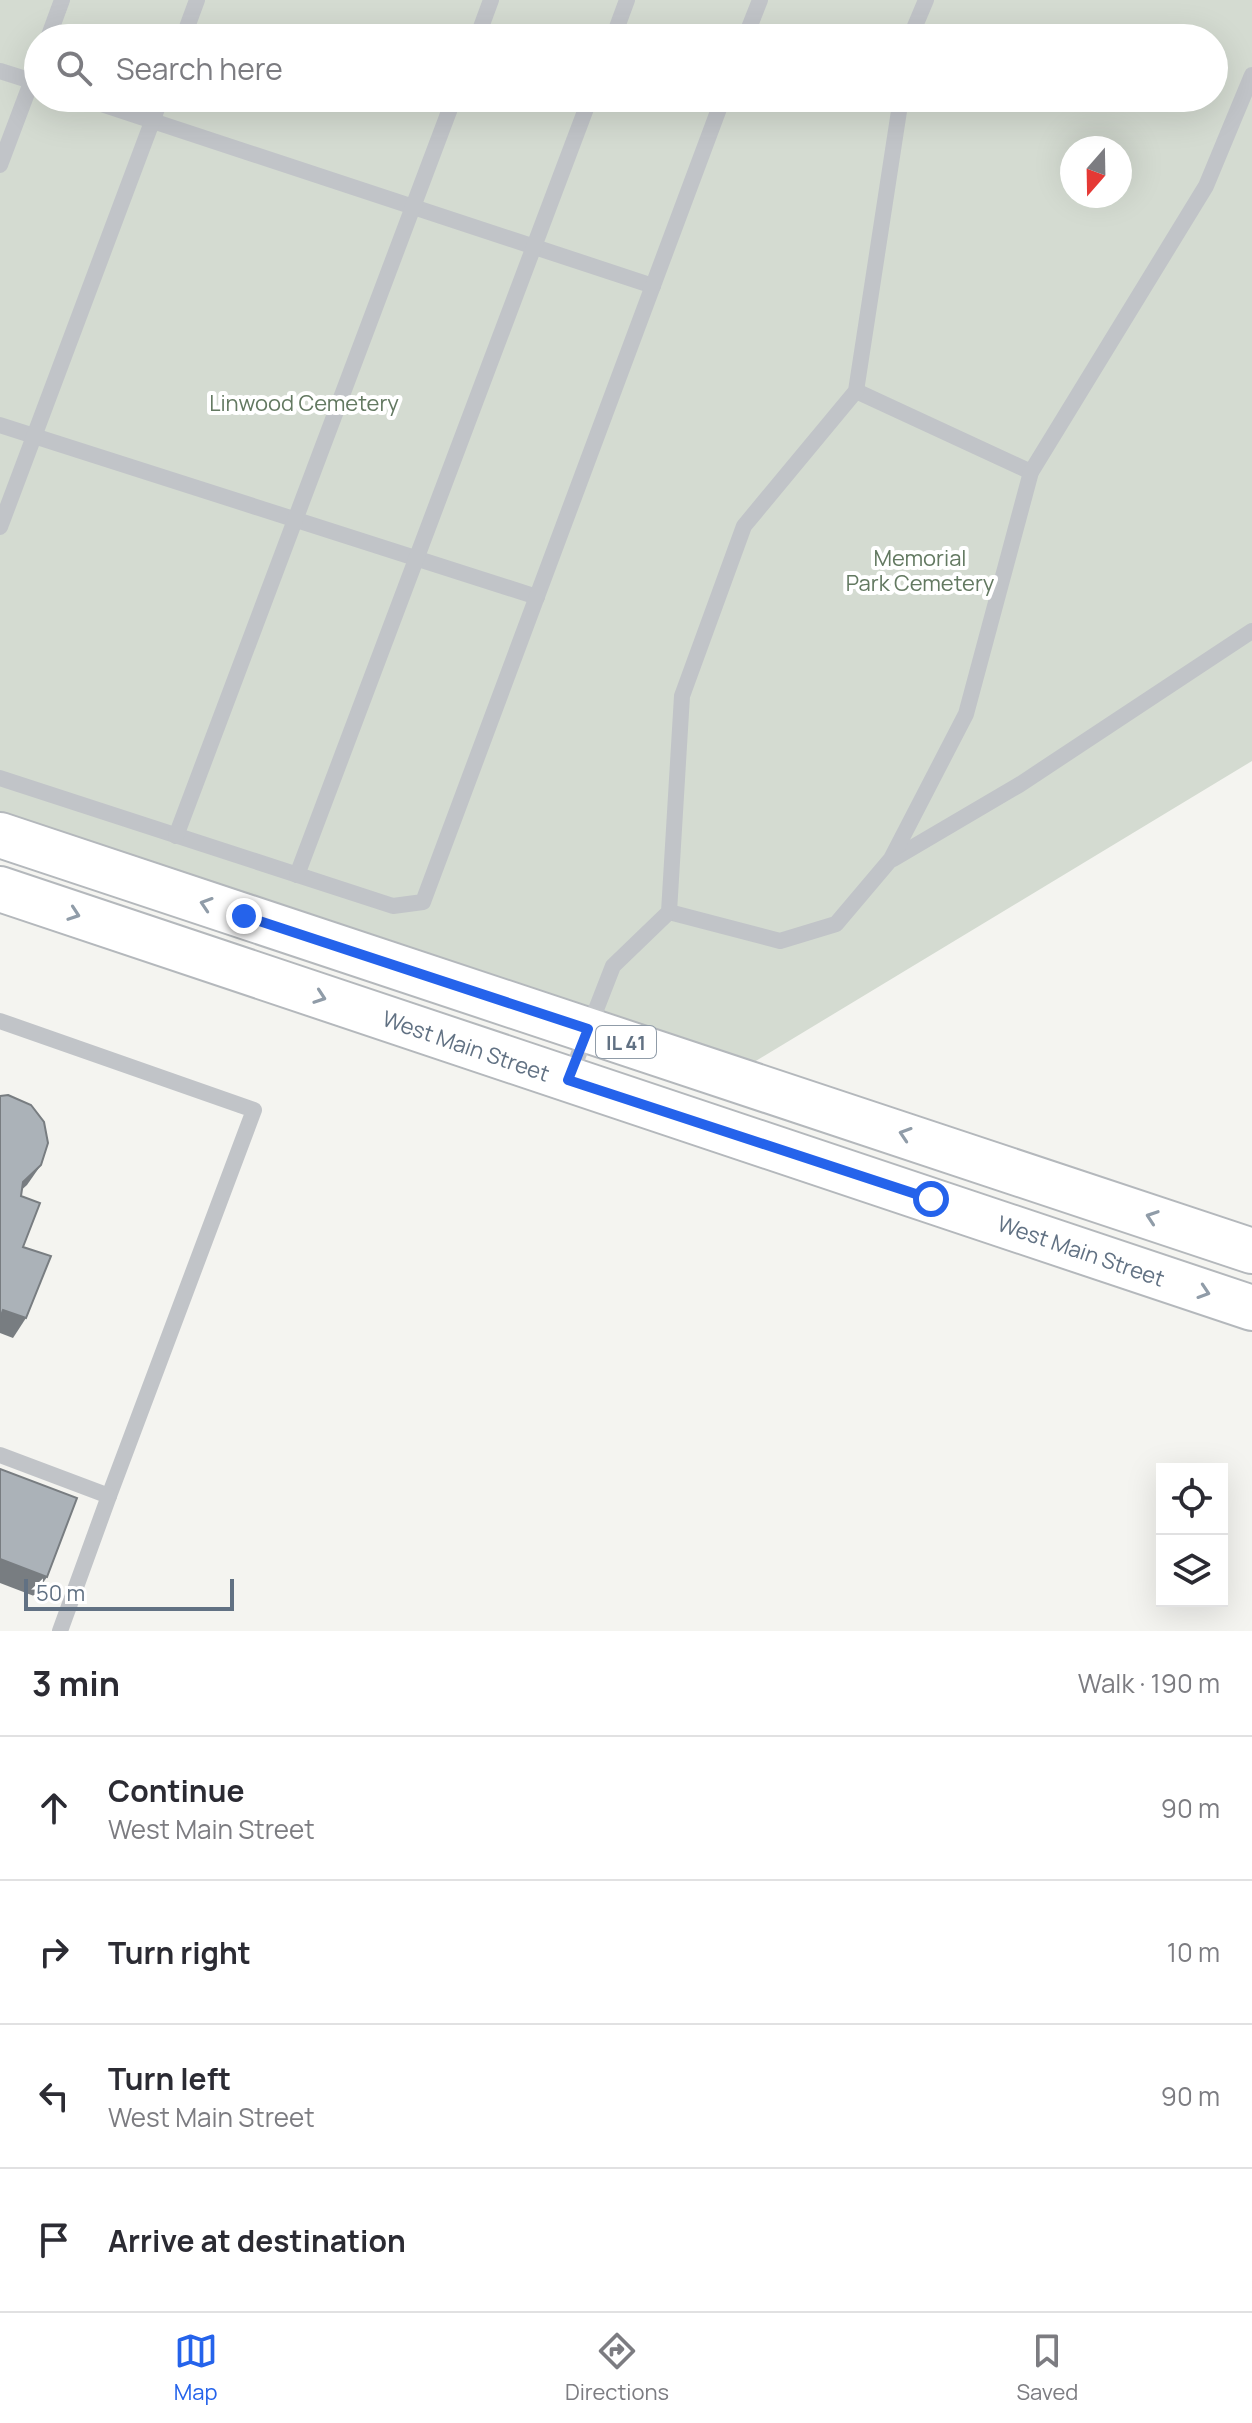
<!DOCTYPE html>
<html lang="en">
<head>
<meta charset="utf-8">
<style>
  :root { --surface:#fff; --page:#f7f7f7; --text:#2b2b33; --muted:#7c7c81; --line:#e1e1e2; --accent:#2563eb }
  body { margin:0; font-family:Manrope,sans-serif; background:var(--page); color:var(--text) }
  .controls { position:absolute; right:24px; bottom:24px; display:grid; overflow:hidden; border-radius:0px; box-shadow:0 8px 32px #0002 }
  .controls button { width:72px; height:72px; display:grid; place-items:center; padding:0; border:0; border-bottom:2px solid var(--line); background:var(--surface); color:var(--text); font:40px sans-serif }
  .compass { position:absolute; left:1060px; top:136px; width:72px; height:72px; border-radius:50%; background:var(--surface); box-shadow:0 8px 32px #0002; rotate:200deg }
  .scale { position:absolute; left:24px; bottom:20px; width:210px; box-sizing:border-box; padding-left:8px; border:4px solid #617183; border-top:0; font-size:22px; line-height:28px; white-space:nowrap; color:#617183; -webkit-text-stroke:6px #fff; paint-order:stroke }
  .stop { position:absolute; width:24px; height:24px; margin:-18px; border:6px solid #2563eb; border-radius:50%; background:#fff }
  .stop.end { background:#2563eb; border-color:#fff; box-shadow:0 2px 8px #0008 }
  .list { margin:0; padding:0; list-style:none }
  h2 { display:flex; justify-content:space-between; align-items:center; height:104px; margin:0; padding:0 32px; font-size:34px }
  h2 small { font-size:26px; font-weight:400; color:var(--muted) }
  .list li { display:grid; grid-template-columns:52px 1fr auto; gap:24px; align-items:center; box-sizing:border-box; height:144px; padding:0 32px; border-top:2px solid var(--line) }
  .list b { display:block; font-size:30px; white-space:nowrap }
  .list p { margin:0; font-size:26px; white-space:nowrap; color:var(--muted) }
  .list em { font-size:26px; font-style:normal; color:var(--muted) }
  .icon { flex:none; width:44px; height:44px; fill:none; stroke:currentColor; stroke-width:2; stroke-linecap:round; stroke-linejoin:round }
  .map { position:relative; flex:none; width:1252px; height:1631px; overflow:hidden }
  .search { position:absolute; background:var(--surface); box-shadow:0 8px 32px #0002; left:24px; right:24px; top:24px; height:88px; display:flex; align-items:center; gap:20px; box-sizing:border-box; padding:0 28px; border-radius:44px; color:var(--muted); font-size:30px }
  .sheet { height:680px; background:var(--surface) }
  nav { display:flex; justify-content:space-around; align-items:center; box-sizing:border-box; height:112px; border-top:2px solid var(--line); background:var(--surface); font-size:22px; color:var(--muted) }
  nav a { display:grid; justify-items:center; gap:4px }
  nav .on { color:var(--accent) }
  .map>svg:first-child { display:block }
  .green { fill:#d4dbd1; fill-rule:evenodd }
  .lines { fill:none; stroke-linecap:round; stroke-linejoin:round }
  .primary-casing { stroke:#b4b8bc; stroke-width:48 }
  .lane { stroke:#c1c4c8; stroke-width:16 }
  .primary { stroke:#fff; stroke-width:44 }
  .shaded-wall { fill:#787d81 }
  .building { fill:#abb2b8; stroke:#787d81; stroke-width:2 }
  .oneway { stroke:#909ca8 }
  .route { stroke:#2563eb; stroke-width:10 }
  .labels { text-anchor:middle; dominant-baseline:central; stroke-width:8; stroke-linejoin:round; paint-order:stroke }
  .shield { fill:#fff; stroke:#909ca8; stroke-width:2 }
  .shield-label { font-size:20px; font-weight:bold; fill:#617183 }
  .park-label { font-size:22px; fill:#637961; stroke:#fff }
  .street-label { font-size:22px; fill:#617183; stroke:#fff }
</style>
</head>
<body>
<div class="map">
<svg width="1252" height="1631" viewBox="0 0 1252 1631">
  <rect width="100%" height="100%" fill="#f4f4f0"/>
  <path class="green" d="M 0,0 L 1252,0 L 1252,761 L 731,1076 L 0,835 ZM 38,38 L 1214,38 L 1214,98 L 38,98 ZM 1072,148 L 1120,148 L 1120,196 L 1072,196 Z"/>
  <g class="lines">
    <defs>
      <g id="primary">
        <path d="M 0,835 L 1252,1251"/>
        <path d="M 0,889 L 1252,1308"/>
      </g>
    </defs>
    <use href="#primary" class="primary-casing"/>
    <g class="lane">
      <path d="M 48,38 L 62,0"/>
      <path d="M 183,38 L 197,0"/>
      <path d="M 477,38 L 491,0"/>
      <path d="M 613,38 L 627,0"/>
      <path d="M 745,38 L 760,0"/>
      <path d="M 910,38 L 926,0"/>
      <path d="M 0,71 L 38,83"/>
      <path d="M 83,98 L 653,286"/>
      <path d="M 0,165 L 38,64"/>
      <path d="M 856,391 L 1031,472"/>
      <path d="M 0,425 L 537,597"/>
      <path d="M 0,527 L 161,98"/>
      <path d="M 0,778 L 393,906 L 423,902 L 723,98"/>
      <path d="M 176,836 L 454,98"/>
      <path d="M 893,859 L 1019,785 L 1252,631"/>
      <path d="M 297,875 L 590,98"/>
      <path d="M 669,912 L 780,941 L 836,924 L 891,859 L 966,714 L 1031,472 L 1206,186 L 1252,75"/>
      <path d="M 0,1021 L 254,1110 L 109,1496"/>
      <path d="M 569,1079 L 613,966 L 669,912 L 682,696 L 744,526 L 856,391 L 901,98"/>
      <path d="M 0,1455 L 109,1496 L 60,1631"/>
    </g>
    <use href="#primary" class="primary"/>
  </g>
  <g class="shaded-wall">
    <path d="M 41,1165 L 27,1185 L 9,1201 L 23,1182 Z"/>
    <path d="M 3,1310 L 26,1318 L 13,1338 L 0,1333 L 0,1314 Z"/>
    <path d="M 0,1559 L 47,1577 L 34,1596 L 0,1583 Z"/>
  </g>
  <g class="building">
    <path d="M 8,1095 L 31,1105 L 44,1122 L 48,1143 L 41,1165 L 23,1182 L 21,1196 L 40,1203 L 23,1247 L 51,1256 L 26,1318 L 3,1310 L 0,1318 L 0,1096 Z"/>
    <path d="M 0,1469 L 77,1498 L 47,1577 L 0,1559 Z"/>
  </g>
  <defs><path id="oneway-chevron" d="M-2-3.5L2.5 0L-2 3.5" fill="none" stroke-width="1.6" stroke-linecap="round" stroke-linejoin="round" transform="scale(2)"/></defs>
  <g class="oneway">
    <use href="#oneway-chevron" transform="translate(206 904) rotate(-162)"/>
    <use href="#oneway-chevron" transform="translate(74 914) rotate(19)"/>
    <use href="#oneway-chevron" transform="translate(320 997) rotate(19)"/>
    <use href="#oneway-chevron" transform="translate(905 1134) rotate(-162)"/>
    <use href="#oneway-chevron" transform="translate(1152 1217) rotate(-161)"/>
    <use href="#oneway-chevron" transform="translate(1204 1292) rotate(18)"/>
  </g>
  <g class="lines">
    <path class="route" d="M 244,916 L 588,1029 L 568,1080 L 931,1199"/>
  </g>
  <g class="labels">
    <rect class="shield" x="596" y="1026" width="60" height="32" rx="6"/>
    <g class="shield-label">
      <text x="626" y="1042">IL 41</text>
    </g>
    <g class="park-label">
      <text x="304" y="403">Linwood Cemetery</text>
      <text x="920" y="558">Memorial<tspan x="920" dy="25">Park Cemetery</tspan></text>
    </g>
    <g class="street-label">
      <text transform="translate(466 1046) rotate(19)">West Main Street</text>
      <text transform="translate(1081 1251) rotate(19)">West Main Street</text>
    </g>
  </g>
</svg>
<div class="controls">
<button><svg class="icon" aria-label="locate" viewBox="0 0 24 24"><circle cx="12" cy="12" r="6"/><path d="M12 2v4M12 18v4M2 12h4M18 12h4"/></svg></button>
<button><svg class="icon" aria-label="layers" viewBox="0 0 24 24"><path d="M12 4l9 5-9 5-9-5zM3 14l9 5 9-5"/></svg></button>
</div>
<svg class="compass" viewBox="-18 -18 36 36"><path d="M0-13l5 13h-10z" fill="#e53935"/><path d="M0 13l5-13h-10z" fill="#7c7c81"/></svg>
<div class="scale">50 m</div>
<div class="stop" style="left:931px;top:1199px"></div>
<div class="stop end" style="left:244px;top:916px"></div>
<div class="search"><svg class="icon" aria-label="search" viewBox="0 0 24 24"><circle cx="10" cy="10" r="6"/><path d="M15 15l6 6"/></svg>Search here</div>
</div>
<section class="sheet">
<h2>3 min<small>Walk · 190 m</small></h2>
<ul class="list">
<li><svg class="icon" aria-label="ahead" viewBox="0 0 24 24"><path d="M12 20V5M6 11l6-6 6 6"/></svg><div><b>Continue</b><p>West Main Street</p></div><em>90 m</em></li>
<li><svg class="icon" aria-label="right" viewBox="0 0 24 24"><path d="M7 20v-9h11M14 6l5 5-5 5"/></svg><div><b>Turn right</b></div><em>10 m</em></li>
<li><svg class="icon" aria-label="left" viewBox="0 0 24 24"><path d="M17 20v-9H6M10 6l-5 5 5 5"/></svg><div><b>Turn left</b><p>West Main Street</p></div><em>90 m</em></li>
<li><svg class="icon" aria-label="arrive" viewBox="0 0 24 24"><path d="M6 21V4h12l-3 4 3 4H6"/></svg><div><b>Arrive at destination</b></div></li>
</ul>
</section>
<nav>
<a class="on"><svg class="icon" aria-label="map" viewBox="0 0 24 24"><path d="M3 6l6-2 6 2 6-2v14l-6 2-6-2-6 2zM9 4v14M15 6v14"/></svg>Map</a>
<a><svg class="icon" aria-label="directions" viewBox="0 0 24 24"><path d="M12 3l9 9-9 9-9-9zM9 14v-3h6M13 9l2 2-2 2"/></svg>Directions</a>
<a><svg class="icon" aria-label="saved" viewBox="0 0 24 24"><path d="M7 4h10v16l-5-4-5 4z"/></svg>Saved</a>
</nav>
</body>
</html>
